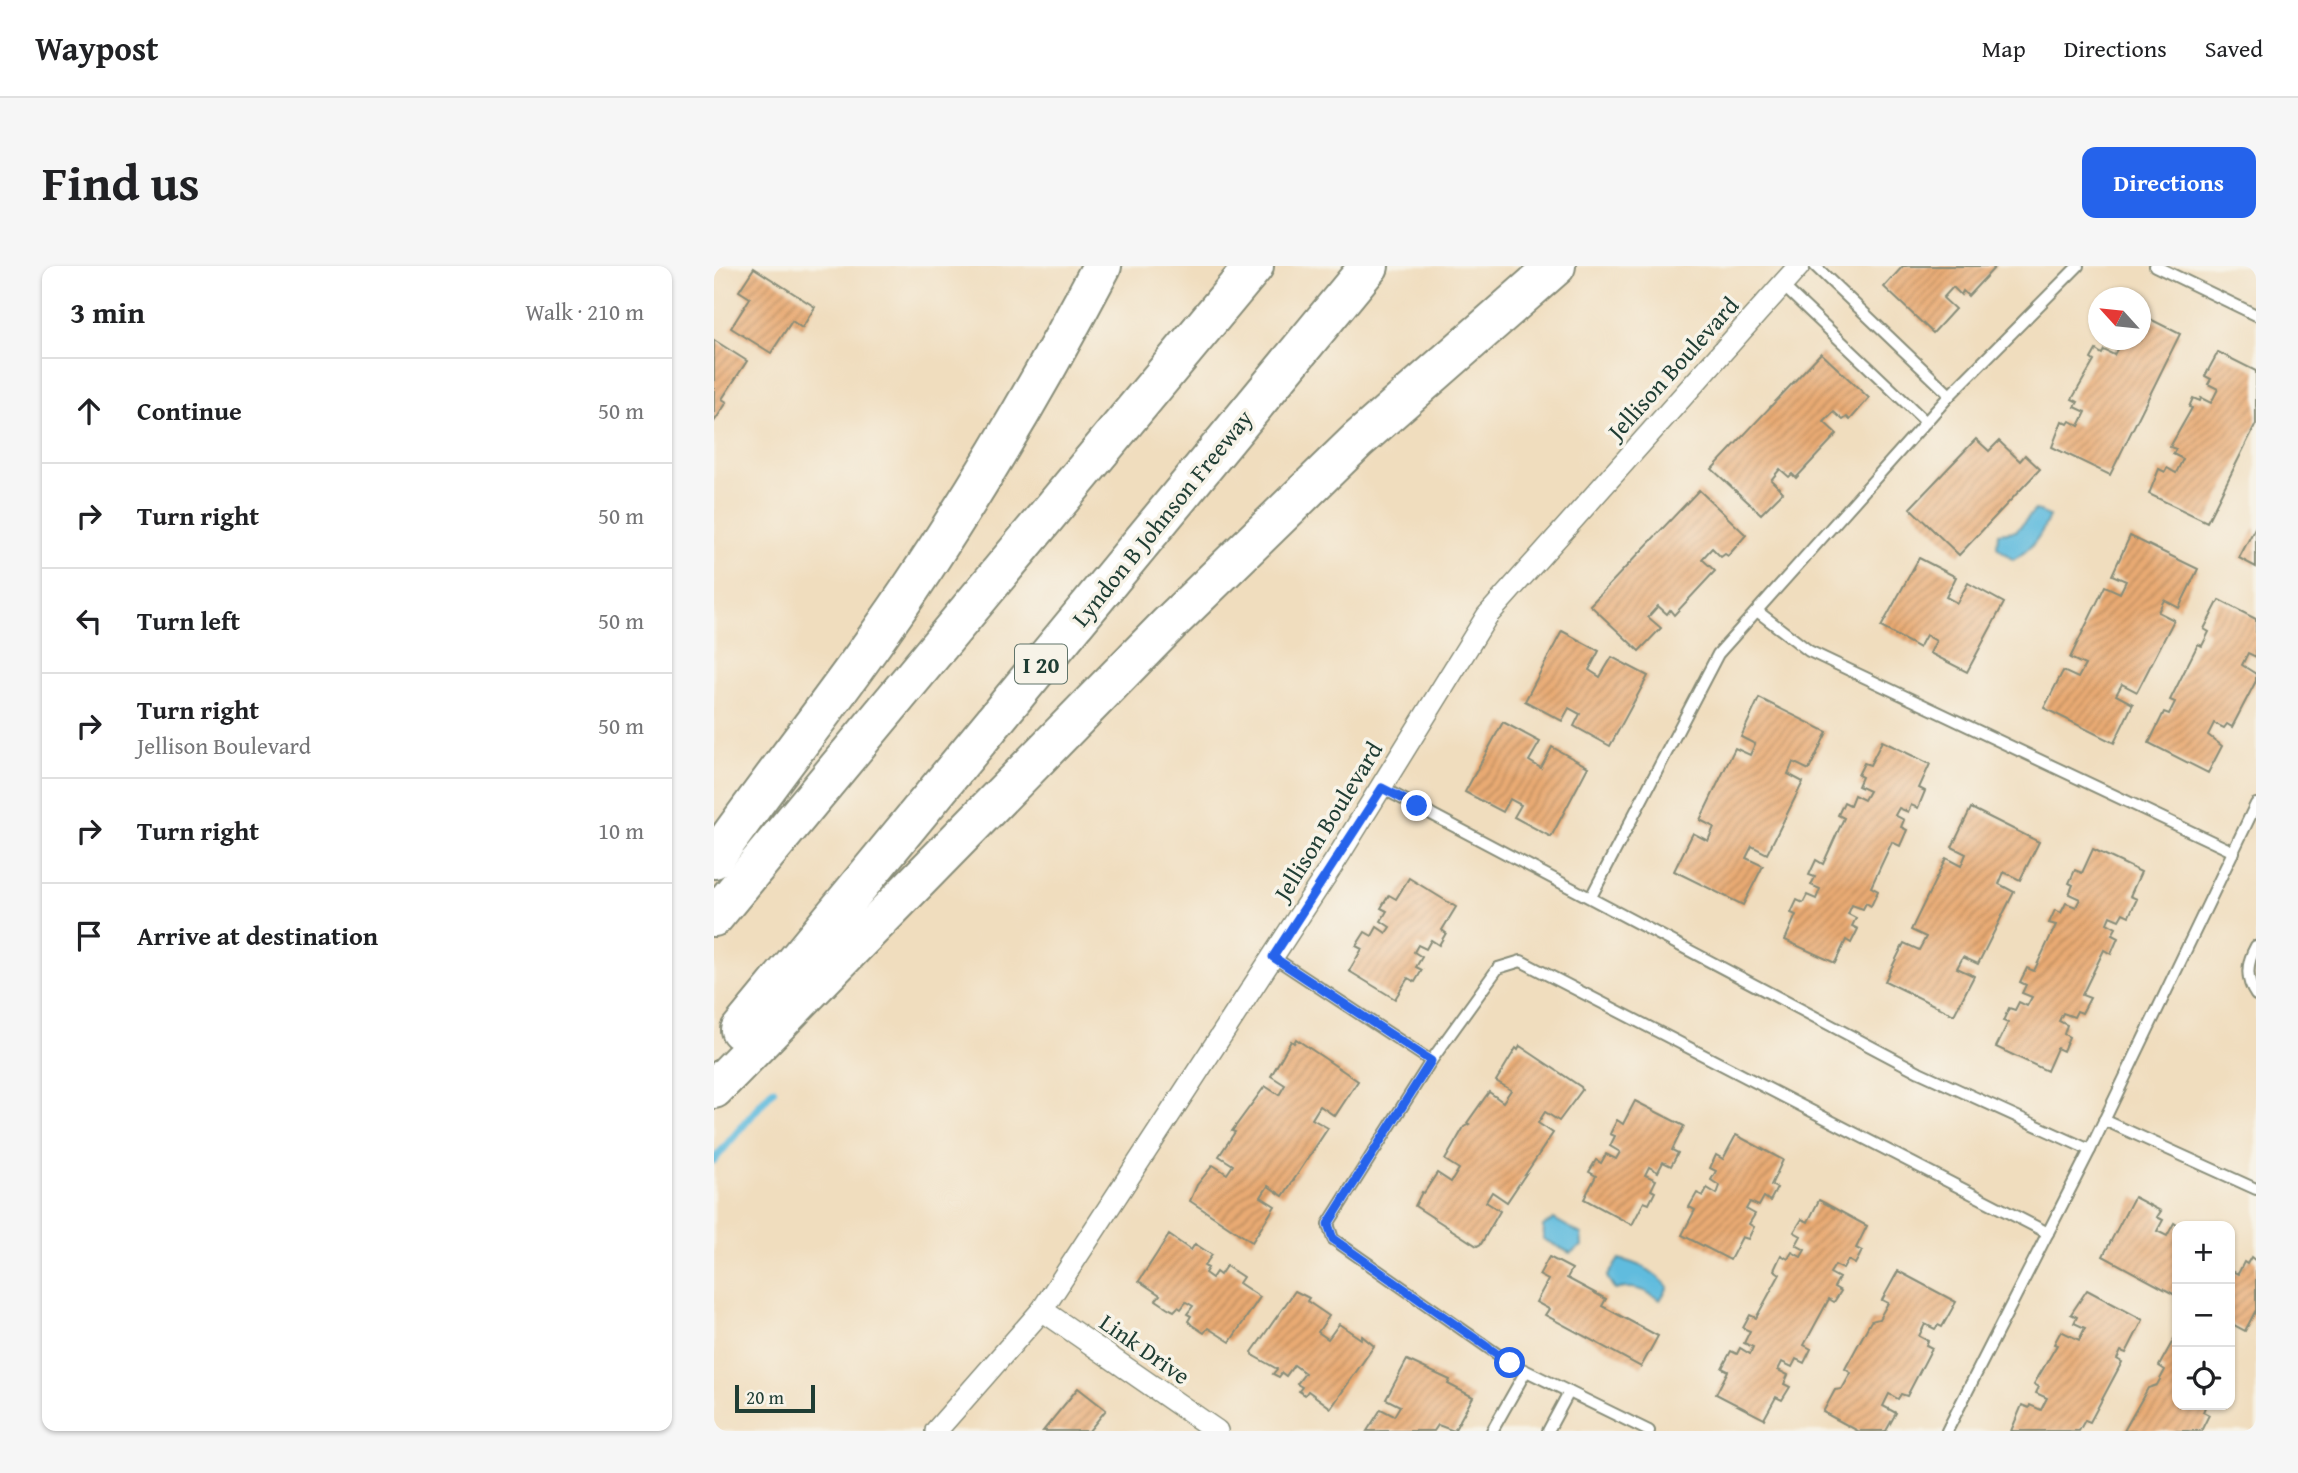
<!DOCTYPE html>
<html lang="en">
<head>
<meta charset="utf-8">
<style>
  :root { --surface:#fff; --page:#f6f6f6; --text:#202124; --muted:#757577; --line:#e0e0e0; --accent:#2563eb }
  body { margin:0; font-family:"Gentium Book Plus",serif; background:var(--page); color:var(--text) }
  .controls { position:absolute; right:21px; bottom:21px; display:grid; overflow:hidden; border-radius:14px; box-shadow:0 2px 5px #0004 }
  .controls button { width:63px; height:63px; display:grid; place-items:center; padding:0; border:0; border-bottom:2px solid var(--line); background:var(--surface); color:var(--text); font:35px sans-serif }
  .compass { position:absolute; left:1374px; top:21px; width:63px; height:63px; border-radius:50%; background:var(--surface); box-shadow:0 2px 5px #0004; rotate:297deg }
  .scale { position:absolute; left:21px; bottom:18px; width:80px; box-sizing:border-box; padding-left:7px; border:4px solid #1f3d34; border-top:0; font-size:19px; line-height:24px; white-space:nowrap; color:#1f3d34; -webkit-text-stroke:5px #f7f3e8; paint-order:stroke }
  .stop { position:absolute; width:21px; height:21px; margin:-16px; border:5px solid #2563eb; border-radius:50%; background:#fff }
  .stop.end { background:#2563eb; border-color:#fff; box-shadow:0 2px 7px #0008 }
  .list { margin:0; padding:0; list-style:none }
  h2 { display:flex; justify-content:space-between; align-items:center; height:91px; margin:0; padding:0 28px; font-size:30px }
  h2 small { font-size:23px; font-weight:400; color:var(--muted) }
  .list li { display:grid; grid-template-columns:46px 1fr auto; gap:21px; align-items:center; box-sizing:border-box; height:105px; padding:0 28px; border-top:2px solid var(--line) }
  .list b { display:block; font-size:26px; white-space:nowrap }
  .list p { margin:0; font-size:23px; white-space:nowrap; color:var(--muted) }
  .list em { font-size:23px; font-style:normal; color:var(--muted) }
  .icon { flex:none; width:38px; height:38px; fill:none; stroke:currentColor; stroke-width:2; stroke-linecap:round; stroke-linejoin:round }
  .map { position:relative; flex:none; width:1542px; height:1165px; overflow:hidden; border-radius:14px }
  header { display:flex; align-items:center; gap:42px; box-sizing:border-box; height:98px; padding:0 35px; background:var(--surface); border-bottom:2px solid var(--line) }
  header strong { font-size:33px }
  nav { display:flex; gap:38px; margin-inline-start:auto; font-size:24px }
  .intro { display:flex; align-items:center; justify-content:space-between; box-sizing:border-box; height:168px; padding:0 42px }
  h1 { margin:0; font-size:49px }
  .button { padding:18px 32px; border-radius:14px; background:var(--accent); color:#fff; font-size:24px; font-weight:700 }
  main { display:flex; gap:42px; padding:0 42px }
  aside { flex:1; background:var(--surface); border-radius:14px; box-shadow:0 2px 5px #0004 }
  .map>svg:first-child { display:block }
  .water { fill:#60bcde; stroke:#407c89; stroke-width:2 }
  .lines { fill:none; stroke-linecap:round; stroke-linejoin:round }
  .stream { stroke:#60bcde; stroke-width:8 }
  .building { fill:url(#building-hatch) }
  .lane-casing { stroke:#888d79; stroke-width:14 }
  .street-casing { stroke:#888d79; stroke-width:24 }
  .highway-casing { stroke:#888d79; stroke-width:42 }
  .lane { stroke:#fff; stroke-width:10 }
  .street { stroke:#fff; stroke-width:21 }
  .highway { stroke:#fff; stroke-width:38 }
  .route { stroke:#2563eb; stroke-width:9 }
  .labels { text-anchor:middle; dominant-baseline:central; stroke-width:7; stroke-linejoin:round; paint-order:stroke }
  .shield { fill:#f7f3e8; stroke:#60746a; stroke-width:2 }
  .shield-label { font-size:23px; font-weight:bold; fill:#1f3d34 }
  .street-label { font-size:24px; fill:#1f3d34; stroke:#f7f3e8 }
</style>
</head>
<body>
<header>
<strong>Waypost</strong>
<nav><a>Map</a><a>Directions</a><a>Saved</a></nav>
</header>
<div class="intro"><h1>Find us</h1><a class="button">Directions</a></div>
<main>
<aside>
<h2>3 min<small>Walk · 210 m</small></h2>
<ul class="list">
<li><svg class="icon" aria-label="ahead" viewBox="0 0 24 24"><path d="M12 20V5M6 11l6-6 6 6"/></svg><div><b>Continue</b></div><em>50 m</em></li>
<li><svg class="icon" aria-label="right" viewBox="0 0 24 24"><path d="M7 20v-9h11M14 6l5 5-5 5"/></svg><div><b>Turn right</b></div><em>50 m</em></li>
<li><svg class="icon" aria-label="left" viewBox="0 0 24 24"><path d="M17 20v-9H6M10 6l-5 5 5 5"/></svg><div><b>Turn left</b></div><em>50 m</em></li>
<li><svg class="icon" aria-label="right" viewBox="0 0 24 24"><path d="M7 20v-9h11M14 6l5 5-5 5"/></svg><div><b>Turn right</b><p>Jellison Boulevard</p></div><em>50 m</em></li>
<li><svg class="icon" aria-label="right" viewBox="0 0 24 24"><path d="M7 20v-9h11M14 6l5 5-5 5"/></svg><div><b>Turn right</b></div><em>10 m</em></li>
<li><svg class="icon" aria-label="arrive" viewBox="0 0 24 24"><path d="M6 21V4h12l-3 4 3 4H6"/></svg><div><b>Arrive at destination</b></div></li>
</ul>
</aside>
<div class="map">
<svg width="1542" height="1165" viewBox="0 0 1542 1165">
  <defs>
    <pattern id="building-hatch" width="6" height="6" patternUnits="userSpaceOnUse" patternTransform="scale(1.75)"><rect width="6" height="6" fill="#e9aa73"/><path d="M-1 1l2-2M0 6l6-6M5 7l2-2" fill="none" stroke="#bc8c5f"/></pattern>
  </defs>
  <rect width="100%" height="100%" fill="#f7f3e8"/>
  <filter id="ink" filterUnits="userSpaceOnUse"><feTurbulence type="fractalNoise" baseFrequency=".0143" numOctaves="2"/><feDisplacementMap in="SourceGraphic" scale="14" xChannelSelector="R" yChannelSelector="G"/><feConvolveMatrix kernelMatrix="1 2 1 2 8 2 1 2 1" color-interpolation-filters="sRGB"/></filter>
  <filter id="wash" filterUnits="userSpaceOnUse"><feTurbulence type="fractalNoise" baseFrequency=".00686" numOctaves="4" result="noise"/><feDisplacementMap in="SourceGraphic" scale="28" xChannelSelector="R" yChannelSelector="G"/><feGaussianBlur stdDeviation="1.57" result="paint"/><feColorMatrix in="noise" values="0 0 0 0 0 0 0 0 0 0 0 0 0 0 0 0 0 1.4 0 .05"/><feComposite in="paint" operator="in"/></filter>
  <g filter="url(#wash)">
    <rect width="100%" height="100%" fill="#f0ddbe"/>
    <g class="water">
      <path d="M 1321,244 L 1335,250 C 1327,270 1318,283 1299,294 L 1283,281 L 1284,267 L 1302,265 Z"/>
      <path d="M 840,953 L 867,968 L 868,980 L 856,987 L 829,973 L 829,960 Z"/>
      <path d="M 905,993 C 926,998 940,1005 954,1021 L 946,1034 C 931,1024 918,1019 901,1024 L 893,1011 Z"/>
    </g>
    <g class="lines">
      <path class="stream" d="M 0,894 L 59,824"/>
    </g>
    <g id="blocks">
      <g class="building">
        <path d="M 1189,0 L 1282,0 L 1254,30 L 1249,25 L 1247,29 L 1239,21 L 1229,32 L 1241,43 L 1219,67 L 1170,21 Z"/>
        <path d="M 40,2 L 101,41 L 88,62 L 78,55 L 57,87 L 17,62 L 36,32 L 25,25 Z"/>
        <path d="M 1426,48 L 1466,68 L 1396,209 L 1338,181 L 1348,155 L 1354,158 L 1356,155 L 1365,160 L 1372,146 L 1361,141 L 1364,136 L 1358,133 L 1380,95 L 1377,93 L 1382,84 L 1388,88 L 1390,84 L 1400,89 L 1407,76 L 1401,74 L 1426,74 Z"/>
        <path d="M 0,74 L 33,95 L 8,133 L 13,136 L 0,156 Z"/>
        <path d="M 1504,86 L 1542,105 L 1542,158 L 1493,256 L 1435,228 L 1445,203 L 1451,206 L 1453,202 L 1462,207 L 1469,193 L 1459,188 L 1462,183 L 1456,181 L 1478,142 L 1475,141 L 1479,132 L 1486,135 L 1487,132 L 1497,137 L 1504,123 L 1494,118 L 1497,113 L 1491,110 Z"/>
        <path d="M 1107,87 L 1155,132 L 1136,154 L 1133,151 L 1129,154 L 1120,146 L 1110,156 L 1123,168 L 1082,212 L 1078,208 L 1075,211 L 1066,203 L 1057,214 L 1069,226 L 1047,248 L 998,203 Z"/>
        <path d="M 1262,173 L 1275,185 L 1285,175 L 1306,195 L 1311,189 L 1326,203 L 1245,289 L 1196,242 Z"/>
        <path d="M 985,224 L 1032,269 L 1014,290 L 1011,288 L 1007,291 L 998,282 L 988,293 L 1001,305 L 960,349 L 956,344 L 953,348 L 944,340 L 934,351 L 947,362 L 925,385 L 876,339 Z"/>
        <path d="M 1542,260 L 1542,301 L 1525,292 Z"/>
        <path d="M 1416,270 L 1484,303 L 1465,342 L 1450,334 L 1444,346 L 1460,354 L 1423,426 L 1408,418 L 1402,429 L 1419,438 L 1400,477 L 1330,442 L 1349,405 L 1364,412 L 1371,399 L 1356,392 L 1391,320 L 1406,327 L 1412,315 L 1398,309 Z"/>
        <path d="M 1205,292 L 1242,311 L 1232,331 L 1243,337 L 1254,317 L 1290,337 L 1253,406 L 1216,387 L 1222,375 L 1212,369 L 1205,382 L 1167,361 Z"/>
        <path d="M 1505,334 L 1542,353 L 1542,391 L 1534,387 L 1528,399 L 1542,408 L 1542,415 L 1518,461 L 1513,458 L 1510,462 L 1500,457 L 1494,469 L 1508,480 L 1494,507 L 1435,477 L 1450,446 L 1455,448 L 1461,436 L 1456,434 L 1484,378 L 1488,380 L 1495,366 L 1490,363 Z"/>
        <path d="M 848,365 L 885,385 L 875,404 L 886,411 L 898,391 L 934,410 L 896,480 L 860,460 L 866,448 L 855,442 L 848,455 L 811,435 Z"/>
        <path d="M 1045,432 L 1113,466 L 1095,504 L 1079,496 L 1074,508 L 1089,516 L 1053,588 L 1038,580 L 1032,592 L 1049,600 L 1029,639 L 960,605 L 979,567 L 994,575 L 1000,561 L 986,554 L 1021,482 L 1036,489 L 1041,478 L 1027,471 Z"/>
        <path d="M 789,456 L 826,476 L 815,495 L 827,502 L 838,481 L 874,501 L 837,571 L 800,551 L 807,539 L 796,533 L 789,546 L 751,526 Z"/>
        <path d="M 1168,475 L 1216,498 L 1205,522 L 1211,525 L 1204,542 L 1197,539 L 1194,546 L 1185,542 L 1181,549 L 1190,554 L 1187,561 L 1193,564 L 1186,580 L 1178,576 L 1157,621 L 1164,625 L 1157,640 L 1152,637 L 1149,643 L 1138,639 L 1134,648 L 1142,652 L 1138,660 L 1144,663 L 1137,677 L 1132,674 L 1121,697 L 1071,674 L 1082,649 L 1077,647 L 1083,634 L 1089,637 L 1093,629 L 1102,633 L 1106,623 L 1097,619 L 1101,611 L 1095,609 L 1102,594 L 1109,598 L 1130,552 L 1124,549 L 1130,536 L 1136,539 L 1140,529 L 1150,534 L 1155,525 L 1144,520 L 1148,511 L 1144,509 L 1150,497 L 1156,499 Z"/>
        <path d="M 1257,542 L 1325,576 L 1306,614 L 1290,606 L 1285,618 L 1300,626 L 1264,698 L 1249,691 L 1243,702 L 1260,710 L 1240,749 L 1171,715 L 1190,677 L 1205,684 L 1212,671 L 1197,664 L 1232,592 L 1247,600 L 1252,588 L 1238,581 Z"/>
        <path d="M 1379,583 L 1427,606 L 1416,630 L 1423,633 L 1415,650 L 1409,647 L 1405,654 L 1396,650 L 1393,657 L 1402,662 L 1398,669 L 1404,672 L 1397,688 L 1390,684 L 1368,729 L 1376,732 L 1368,747 L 1363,745 L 1360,751 L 1349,747 L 1345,755 L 1353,759 L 1350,768 L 1355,771 L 1349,785 L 1343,782 L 1333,805 L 1282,781 L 1294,757 L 1289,755 L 1295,742 L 1301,744 L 1305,736 L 1313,740 L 1318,731 L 1308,727 L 1312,719 L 1306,716 L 1313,702 L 1320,705 L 1342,659 L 1335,657 L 1341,644 L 1347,647 L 1352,637 L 1362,641 L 1366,633 L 1355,628 L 1359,619 L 1355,617 L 1361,604 L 1368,607 Z"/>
        <path d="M 695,612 L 742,641 L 728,664 L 732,667 L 725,679 L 717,674 L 712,683 L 704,679 L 700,686 L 708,691 L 702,701 L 708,704 L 701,716 L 694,712 L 681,733 L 635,705 L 648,683 L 642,680 L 651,666 L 658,670 L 663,661 L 672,667 L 676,661 L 667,655 L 673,645 L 667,642 L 675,629 L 682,633 Z"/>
        <path d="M 582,773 L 644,815 L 621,850 L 606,840 L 598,853 L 614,862 L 569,930 L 554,920 L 547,931 L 561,940 L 538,976 L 476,935 L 483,919 L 499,899 L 513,908 L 519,899 L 505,890 L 521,866 L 518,865 L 551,820 L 565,829 L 571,819 L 557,810 L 577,775 L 580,777 Z"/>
        <path d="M 806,780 L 867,821 L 868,824 L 845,855 L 831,846 L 824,857 L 839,867 L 793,936 L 778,926 L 772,936 L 786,945 L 767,978 L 763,980 L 701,940 L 708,926 L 710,927 L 723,907 L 737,916 L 745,903 L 731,894 L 750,861 L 755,858 L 753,857 L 775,826 L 789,836 L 797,824 L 782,815 L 802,782 L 804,784 Z"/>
        <path d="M 921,835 L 970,860 L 958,884 L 964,887 L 957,900 L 949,896 L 944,906 L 935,901 L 931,909 L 942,914 L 937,924 L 941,926 L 935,938 L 930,936 L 918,959 L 870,933 L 882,910 L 875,906 L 882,894 L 887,897 L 892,888 L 902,893 L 906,886 L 896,880 L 901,870 L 896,868 L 903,854 L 909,858 Z"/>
        <path d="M 1022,869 L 1069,894 L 1057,919 L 1063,922 L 1056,935 L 1050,931 L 1045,940 L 1036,936 L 1032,943 L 1041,948 L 1035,958 L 1040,961 L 1034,973 L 1028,971 L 1016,994 L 968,969 L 981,944 L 975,941 L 983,927 L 989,930 L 993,922 L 1003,928 L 1006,920 L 997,914 L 1002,905 L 996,902 L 1002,889 L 1009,893 Z"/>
        <path d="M 1420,931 L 1447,945 L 1443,951 L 1449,954 L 1443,965 L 1453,970 L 1460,957 L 1463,959 L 1463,1030 L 1389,990 Z"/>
        <path d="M 1105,934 L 1153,960 L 1142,982 L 1148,985 L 1141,998 L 1134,994 L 1129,1003 L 1121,999 L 1116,1007 L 1125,1012 L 1120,1021 L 1127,1025 L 1120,1036 L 1115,1033 L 1090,1079 L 1097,1083 L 1090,1097 L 1082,1093 L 1078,1101 L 1068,1096 L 1064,1104 L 1074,1109 L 1070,1118 L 1076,1121 L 1068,1134 L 1062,1131 L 1050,1153 L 1002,1128 L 1014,1105 L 1008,1102 L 1017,1085 L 1023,1088 L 1026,1082 L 1036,1088 L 1039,1081 L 1030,1077 L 1036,1065 L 1029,1062 L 1036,1049 L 1042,1052 L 1066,1008 L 1060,1004 L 1067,989 L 1074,993 L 1078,986 L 1087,991 L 1091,984 L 1082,979 L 1087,970 L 1080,966 L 1088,953 L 1094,956 Z"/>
        <path d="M 455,969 L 477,984 L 481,978 L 498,989 L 490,1000 L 494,1002 L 491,1007 L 498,1012 L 502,1006 L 506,1009 L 512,1000 L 529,1011 L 525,1017 L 546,1031 L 516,1076 L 494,1062 L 490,1067 L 478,1059 L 474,1055 L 477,1050 L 473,1048 L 479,1040 L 472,1036 L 467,1043 L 464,1041 L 460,1045 L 454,1042 L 442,1034 L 446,1029 L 425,1015 Z"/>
        <path d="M 835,991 L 858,1003 L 853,1012 L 892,1033 L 888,1040 L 944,1070 L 927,1101 L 831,1049 L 835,1043 L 822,1036 L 834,1014 L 825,1009 Z"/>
        <path d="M 1537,991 L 1542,995 L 1542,1044 L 1531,1065 L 1516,1057 L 1516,1004 L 1524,1008 L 1530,996 L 1533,998 Z"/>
        <path d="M 1184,1005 L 1242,1036 L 1228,1061 L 1224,1059 L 1221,1063 L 1211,1058 L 1205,1070 L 1214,1075 L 1212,1079 L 1218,1082 L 1193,1130 L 1187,1128 L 1184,1133 L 1175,1128 L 1169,1140 L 1182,1147 L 1172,1165 L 1144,1165 L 1109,1146 L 1121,1124 L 1128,1123 L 1137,1107 L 1131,1103 L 1157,1055 L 1165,1053 L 1174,1037 L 1168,1034 Z"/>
        <path d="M 1373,1024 L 1429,1054 L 1412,1087 L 1407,1085 L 1403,1093 L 1408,1096 L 1376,1156 L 1371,1154 L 1365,1165 L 1297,1165 L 1308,1139 L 1315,1142 L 1316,1139 L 1327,1144 L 1333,1132 L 1322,1127 L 1325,1121 L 1320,1118 L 1343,1079 L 1340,1078 L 1347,1065 L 1365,1074 L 1371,1062 L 1360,1057 L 1363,1051 L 1357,1048 Z"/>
        <path d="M 581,1025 L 595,1032 L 593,1035 L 615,1050 L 604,1066 L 614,1073 L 625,1058 L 647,1073 L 648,1070 L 660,1080 L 617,1142 L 594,1125 L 591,1129 L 585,1125 L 588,1121 L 583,1118 L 591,1107 L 580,1099 L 572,1110 L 568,1107 L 565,1111 L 559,1108 L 563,1103 L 540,1090 L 538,1086 Z"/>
        <path d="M 1461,1071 L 1463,1072 L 1463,1139 L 1487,1139 L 1491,1141 L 1489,1146 L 1495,1149 L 1487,1165 L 1410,1165 L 1434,1122 L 1443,1119 L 1451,1104 L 1445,1100 Z"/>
        <path d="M 693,1094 L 736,1114 L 734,1118 L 759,1131 L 740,1165 L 724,1159 L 720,1165 L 653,1165 L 667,1143 L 680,1150 L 686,1140 L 672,1133 Z"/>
        <path d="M 364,1122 L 392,1144 L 375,1165 L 329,1165 Z"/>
      </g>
    </g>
  </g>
  <g filter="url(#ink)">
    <use href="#blocks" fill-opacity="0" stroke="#888d79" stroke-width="2"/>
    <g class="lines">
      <defs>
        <g id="lane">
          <path d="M 1101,0 L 1236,129"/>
          <path d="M 1441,0 L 1542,49"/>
          <path d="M 1068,19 L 1212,156"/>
          <path d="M 1043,345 L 1095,385 L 1520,586"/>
          <path d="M 668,522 L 1205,806 L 1376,884"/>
          <path d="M 877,631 L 1004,388 L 1236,129 L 1364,0"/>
          <path d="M 1542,680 C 1533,696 1531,713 1542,729"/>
          <path d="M 559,691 L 717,795"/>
          <path d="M 1390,854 L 1542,923"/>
          <path d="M 778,1165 L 812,1105"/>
          <path d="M 834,1165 L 855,1126"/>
          <path d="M 935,1165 L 796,1097 L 619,973 L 614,958 L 717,795 L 784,702 L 807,695 L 1334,967"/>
          <path d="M 1233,1165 L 1376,884 L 1542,538"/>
        </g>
        <g id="street">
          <path d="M 328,1044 L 503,1165"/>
          <path d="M 222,1165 L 328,1044 L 625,589 L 773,350 L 1085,0"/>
        </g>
        <g id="highway">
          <path d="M 0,593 C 69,496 145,402 211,301 C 275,204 334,103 388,0"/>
          <path d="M 0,651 L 540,0"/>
          <path d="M 26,764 L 655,0"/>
          <path d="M 0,823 L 455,358 L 644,174 L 842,0"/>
        </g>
      </defs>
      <use href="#lane" class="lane-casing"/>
      <use href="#street" class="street-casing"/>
      <use href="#highway" class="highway-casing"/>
      <use href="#lane" class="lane"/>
      <use href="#street" class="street"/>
      <use href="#highway" class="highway"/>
    </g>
  </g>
  <g class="lines" filter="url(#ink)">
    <path class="route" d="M 703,540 L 668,522 L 559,691 L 717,795 L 614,958 L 619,973 L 796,1097"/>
  </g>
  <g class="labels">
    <rect class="shield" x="301" y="378.5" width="52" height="39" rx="5"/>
    <g class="shield-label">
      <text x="327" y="398">I 20</text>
    </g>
    <g class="street-label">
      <text transform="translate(959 102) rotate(-48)">Jellison Boulevard</text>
      <text transform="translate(448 252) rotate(-51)">Lyndon B Johnson Freeway</text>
      <text transform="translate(614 555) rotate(-58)">Jellison Boulevard</text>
      <text transform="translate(431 1083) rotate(35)">Link Drive</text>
    </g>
  </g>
</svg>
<div class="controls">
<button>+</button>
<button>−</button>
<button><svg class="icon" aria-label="locate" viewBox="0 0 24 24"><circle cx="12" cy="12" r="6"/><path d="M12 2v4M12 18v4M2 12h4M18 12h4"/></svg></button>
</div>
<svg class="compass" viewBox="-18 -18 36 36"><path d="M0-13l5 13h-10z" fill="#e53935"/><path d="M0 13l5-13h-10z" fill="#757577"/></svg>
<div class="scale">20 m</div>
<div class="stop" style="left:796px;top:1097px"></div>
<div class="stop end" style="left:703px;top:540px"></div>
</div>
</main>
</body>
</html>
